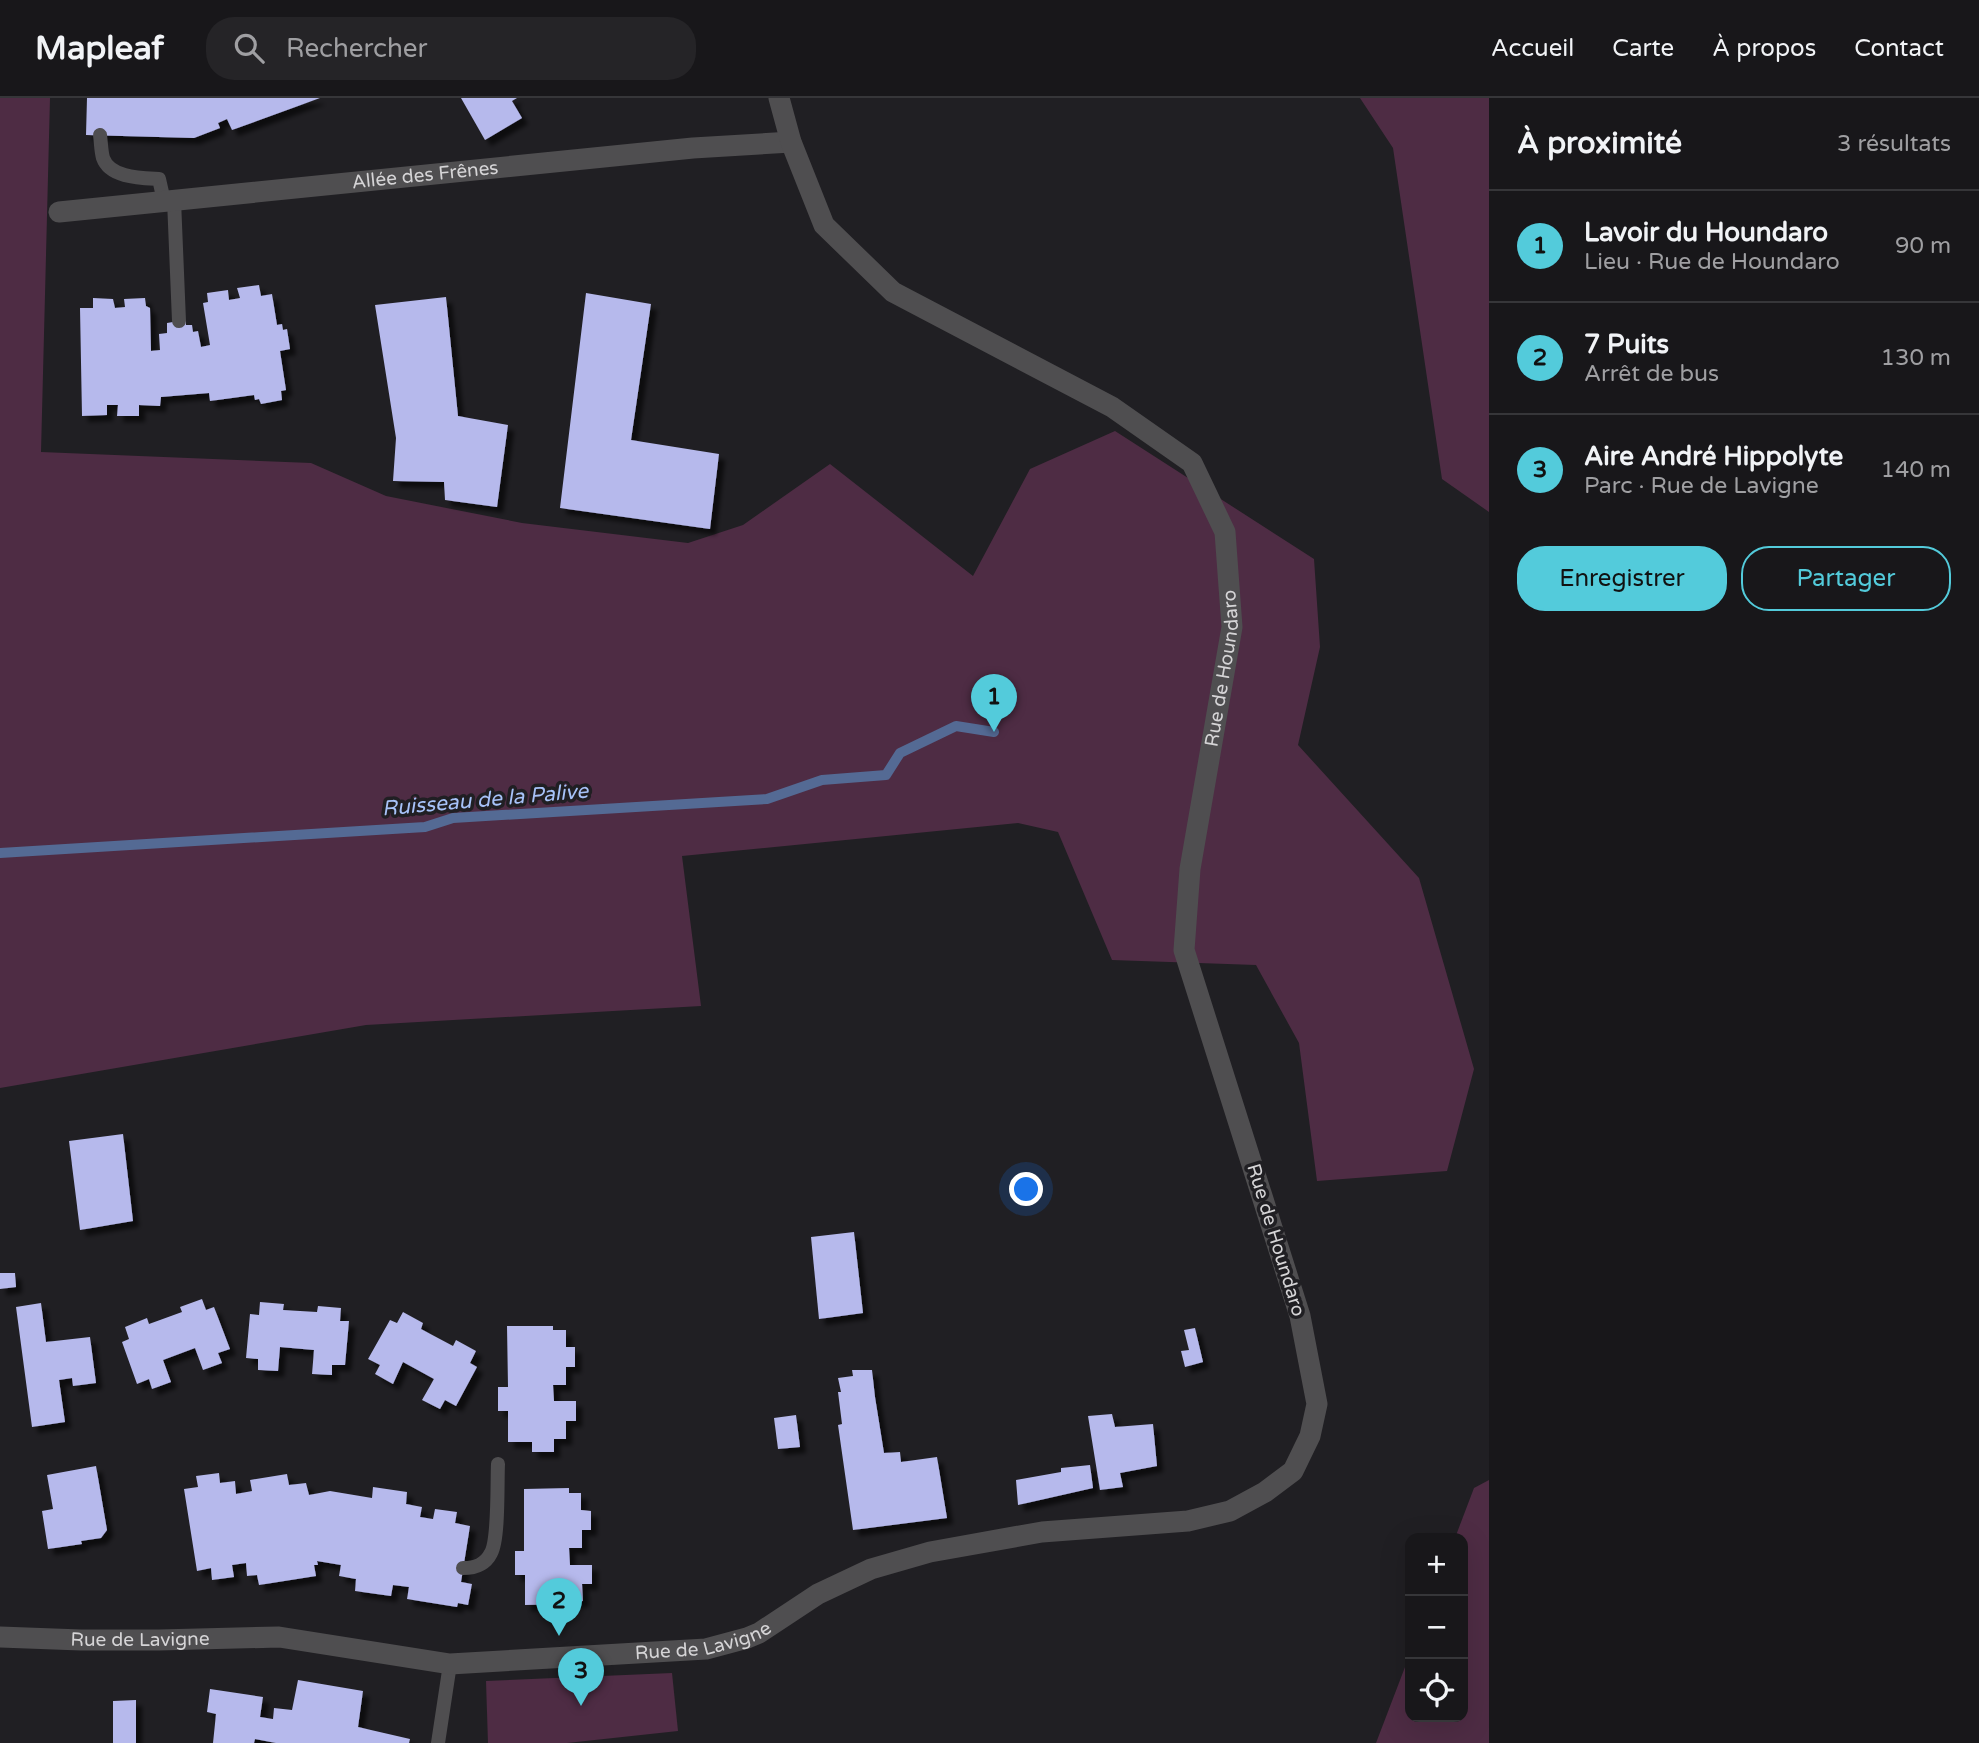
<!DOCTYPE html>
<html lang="fr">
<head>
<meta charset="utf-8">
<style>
  :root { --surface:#18171a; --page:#252427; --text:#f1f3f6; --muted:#9f9fa2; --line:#363639; --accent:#53cbdb }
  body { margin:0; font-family:"Varela Round",sans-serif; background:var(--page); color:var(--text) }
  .controls { position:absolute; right:21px; bottom:21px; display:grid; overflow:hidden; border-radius:14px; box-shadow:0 7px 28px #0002 }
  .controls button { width:63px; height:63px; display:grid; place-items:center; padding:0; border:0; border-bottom:2px solid var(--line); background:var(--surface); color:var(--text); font:35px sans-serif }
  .you { position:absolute; left:1027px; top:1092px; width:24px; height:24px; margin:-18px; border:5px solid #fff; border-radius:50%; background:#1a73e8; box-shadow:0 0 0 10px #1a73e833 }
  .badge { display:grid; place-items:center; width:46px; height:46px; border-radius:50%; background:var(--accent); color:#111; font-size:23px; font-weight:700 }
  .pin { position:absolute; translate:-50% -58px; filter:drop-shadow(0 2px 4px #0008) }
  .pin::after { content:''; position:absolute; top:37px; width:24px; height:21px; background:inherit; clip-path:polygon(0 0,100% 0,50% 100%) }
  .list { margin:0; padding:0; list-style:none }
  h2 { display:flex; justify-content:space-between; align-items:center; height:91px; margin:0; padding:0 28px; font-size:30px }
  h2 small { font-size:23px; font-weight:400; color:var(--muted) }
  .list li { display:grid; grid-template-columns:46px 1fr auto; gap:21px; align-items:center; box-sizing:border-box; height:112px; padding:0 28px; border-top:2px solid var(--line) }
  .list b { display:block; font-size:26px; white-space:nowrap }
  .list p { margin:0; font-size:23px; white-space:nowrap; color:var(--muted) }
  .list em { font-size:23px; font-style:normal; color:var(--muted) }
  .actions { display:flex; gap:14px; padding:21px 28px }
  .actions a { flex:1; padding:16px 0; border:2px solid var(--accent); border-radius:28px; text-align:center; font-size:24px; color:var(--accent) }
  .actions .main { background:var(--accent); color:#111 }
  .icon { flex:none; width:38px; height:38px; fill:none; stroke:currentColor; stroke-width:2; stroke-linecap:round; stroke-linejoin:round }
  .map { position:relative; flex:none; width:1489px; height:1645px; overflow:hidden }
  header { display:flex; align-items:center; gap:42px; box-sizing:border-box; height:98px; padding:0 35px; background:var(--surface); border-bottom:2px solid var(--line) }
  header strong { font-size:33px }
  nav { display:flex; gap:38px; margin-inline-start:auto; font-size:24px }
  .search { width:490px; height:63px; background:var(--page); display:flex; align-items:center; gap:18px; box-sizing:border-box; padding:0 24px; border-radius:28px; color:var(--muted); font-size:26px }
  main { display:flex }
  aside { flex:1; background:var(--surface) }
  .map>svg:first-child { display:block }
  .green { fill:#4e2c44 }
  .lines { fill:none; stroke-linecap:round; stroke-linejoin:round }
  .stream { stroke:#546a94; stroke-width:10 }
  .building { fill:#b6b9ec; filter:url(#shadow) }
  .lane { stroke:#4f4e50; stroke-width:14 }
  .street { stroke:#4f4e50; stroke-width:21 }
  .labels { text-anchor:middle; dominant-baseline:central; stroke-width:7; stroke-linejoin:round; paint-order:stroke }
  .street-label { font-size:19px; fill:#d5d4d6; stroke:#201f23 }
  .water-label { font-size:21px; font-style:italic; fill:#a7c2f8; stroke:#201f23 }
</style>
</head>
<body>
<header>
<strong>Mapleaf</strong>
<div class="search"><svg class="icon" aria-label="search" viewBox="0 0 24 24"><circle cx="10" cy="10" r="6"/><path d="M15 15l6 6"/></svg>Rechercher</div>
<nav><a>Accueil</a><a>Carte</a><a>À propos</a><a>Contact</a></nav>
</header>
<main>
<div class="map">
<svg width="1489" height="1645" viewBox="0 0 1489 1645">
  <defs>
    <filter id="shadow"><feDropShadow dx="6" dy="6" stdDeviation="2" flood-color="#0009"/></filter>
  </defs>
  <rect width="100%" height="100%" fill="#201f23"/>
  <g class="green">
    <path d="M 0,0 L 50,0 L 41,354 L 311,365 L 386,398 L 522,425 L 688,445 L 743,427 L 830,366 L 973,478 L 1030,371 L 1115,333 L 1314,461 L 1320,549 L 1298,647 L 1419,780 L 1474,971 L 1447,1073 L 1317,1083 L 1299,945 L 1256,867 L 1112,862 L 1058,734 L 1018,725 L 682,758 L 701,908 L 366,927 L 0,990 Z"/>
    <path d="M 1360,0 L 1489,0 L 1489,414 L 1442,381 L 1393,50 Z"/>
    <path d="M 1489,1382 L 1489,1645 L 1376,1645 L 1410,1556 L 1410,1619 L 1463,1619 L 1463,1440 L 1455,1440 L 1474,1390 Z"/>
    <path d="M 672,1575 L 678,1633 L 567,1645 L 488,1645 L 486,1583 Z"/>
  </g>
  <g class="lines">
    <path class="stream" d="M 0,755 L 425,729 L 453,720 L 767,701 L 822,682 L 886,677 L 900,655 L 956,628 L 994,634"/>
  </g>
  <g class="building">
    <path d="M 87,0 L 320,0 L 232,32 L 227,21 L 218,25 L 220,30 L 194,40 L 86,37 Z"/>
    <path d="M 461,0 L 517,0 L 512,3 L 522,20 L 485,42 Z"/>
    <path d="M 259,187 L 261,198 L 272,196 L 277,227 L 282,226 L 283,232 L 287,231 L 290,251 L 280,253 L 286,292 L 281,293 L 282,302 L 261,306 L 259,301 L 255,302 L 254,297 L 210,303 L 209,295 L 161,299 L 160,308 L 139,307 L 139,318 L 117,318 L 118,307 L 107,307 L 107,317 L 82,318 L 80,210 L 93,210 L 93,200 L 113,201 L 115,210 L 125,209 L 124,201 L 145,200 L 146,208 L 150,210 L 151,253 L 160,252 L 159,236 L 167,235 L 167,225 L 179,223 L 186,223 L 186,227 L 192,227 L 193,234 L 198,233 L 201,249 L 210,247 L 203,205 L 208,204 L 207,195 L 228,192 L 229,202 L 240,200 L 237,190 Z"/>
    <path d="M 586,195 L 651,206 L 631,342 L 719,356 L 710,431 L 560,410 Z"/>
    <path d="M 446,199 L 458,318 L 508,327 L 497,409 L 445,402 L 444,384 L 393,383 L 396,340 L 375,207 Z"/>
    <path d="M 123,1036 L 133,1123 L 80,1132 L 69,1043 Z"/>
    <path d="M 854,1134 L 863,1215 L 819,1221 L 811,1139 Z"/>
    <path d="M 0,1175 L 15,1175 L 16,1189 L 0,1191 Z"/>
    <path d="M 202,1201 L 206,1212 L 214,1209 L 230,1251 L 218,1255 L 222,1265 L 203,1272 L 195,1250 L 163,1262 L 171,1284 L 152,1291 L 149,1281 L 137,1286 L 122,1244 L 129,1241 L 125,1229 L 147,1220 L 149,1226 L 182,1214 L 180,1209 Z"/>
    <path d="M 260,1204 L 284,1206 L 283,1212 L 317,1214 L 318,1208 L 341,1210 L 340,1223 L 349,1223 L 345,1267 L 332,1267 L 332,1277 L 312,1276 L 314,1252 L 280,1249 L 278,1273 L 258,1272 L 258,1261 L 246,1260 L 250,1216 L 259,1217 Z"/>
    <path d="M 41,1205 L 46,1244 L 90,1239 L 96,1285 L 73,1288 L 72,1280 L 59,1282 L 65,1324 L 32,1329 L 16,1209 Z"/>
    <path d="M 403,1214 L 423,1225 L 421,1231 L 453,1248 L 456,1242 L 476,1253 L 470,1265 L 477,1269 L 456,1308 L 445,1302 L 440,1311 L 422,1302 L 434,1281 L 403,1264 L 393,1286 L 375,1276 L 380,1267 L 368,1261 L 390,1222 L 397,1225 Z"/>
    <path d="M 507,1228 L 553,1228 L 553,1232 L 566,1232 L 566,1249 L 575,1249 L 575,1269 L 566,1269 L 566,1287 L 553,1287 L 554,1303 L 576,1303 L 576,1323 L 566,1323 L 566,1341 L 554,1341 L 554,1354 L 532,1354 L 532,1344 L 508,1344 L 508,1313 L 498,1313 L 498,1289 L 508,1289 Z"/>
    <path d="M 1195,1230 L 1203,1264 L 1185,1269 L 1181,1253 L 1189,1252 L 1184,1232 Z"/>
    <path d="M 852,1272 L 872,1272 L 875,1299 L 884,1355 L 900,1354 L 901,1364 L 937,1359 L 947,1420 L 853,1432 L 838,1327 L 842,1326 L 838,1294 L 841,1294 L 838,1280 L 853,1278 Z"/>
    <path d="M 1112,1316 L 1115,1329 L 1153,1326 L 1157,1368 L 1120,1375 L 1123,1389 L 1100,1392 L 1088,1318 Z"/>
    <path d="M 796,1317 L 800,1349 L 778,1351 L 774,1320 Z"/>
    <path d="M 1090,1367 L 1093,1390 L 1018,1407 L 1016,1382 L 1061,1374 L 1061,1370 Z"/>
    <path d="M 96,1368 L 107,1432 L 101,1440 L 81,1443 L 82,1446 L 48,1451 L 42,1413 L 53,1411 L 47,1377 Z"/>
    <path d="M 219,1375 L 220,1385 L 235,1383 L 236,1396 L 252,1393 L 250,1382 L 287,1376 L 289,1387 L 306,1385 L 309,1397 L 330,1393 L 372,1400 L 373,1389 L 407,1394 L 406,1406 L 422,1409 L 420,1419 L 433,1421 L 435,1411 L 457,1414 L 455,1425 L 470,1428 L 461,1484 L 472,1486 L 468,1507 L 458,1505 L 457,1509 L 407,1501 L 409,1489 L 393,1487 L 391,1498 L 355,1493 L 356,1481 L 339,1478 L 341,1467 L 317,1463 L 318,1467 L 314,1467 L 316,1478 L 259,1487 L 257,1477 L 247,1478 L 246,1465 L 232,1467 L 234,1479 L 212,1482 L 211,1470 L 197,1473 L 184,1391 L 198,1389 L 196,1378 Z"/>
    <path d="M 569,1390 L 569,1395 L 581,1395 L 581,1412 L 591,1413 L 591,1432 L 582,1432 L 582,1450 L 569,1450 L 570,1467 L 592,1467 L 592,1486 L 582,1486 L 583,1503 L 570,1504 L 571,1506 L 525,1507 L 525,1477 L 515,1477 L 515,1453 L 524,1453 L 524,1391 Z"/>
    <path d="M 298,1582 L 363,1593 L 358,1629 L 410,1641 L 409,1645 L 276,1645 L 255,1641 L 254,1645 L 213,1645 L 216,1616 L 207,1614 L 210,1591 L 263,1599 L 260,1619 L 273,1621 L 274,1610 L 292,1612 Z"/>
    <path d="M 136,1602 L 136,1645 L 113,1645 L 113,1603 Z"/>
  </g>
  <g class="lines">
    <g class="lane">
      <path d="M 100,37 C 101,44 101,53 103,60 C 110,80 141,80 159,81 L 164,103"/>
      <path d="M 174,102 L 179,223"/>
      <path d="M 463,1470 C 475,1470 485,1467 491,1455 C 499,1441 497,1384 498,1366"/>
      <path d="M 438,1645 L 450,1566"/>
    </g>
    <g class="street">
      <path id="s1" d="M 59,114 L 693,50 L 791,44"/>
      <path id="s2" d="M 0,1539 L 81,1542 L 159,1542 L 279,1539 L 450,1566 L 706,1551 L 747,1540 L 759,1535 L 818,1496 L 871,1471 L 930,1454 L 1042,1434 L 1188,1423 L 1230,1413 L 1265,1394 L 1293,1373 L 1310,1338 L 1317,1306 L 1300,1218 L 1184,852 L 1190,771 L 1232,529 L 1225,434 L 1192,365 L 1112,309 L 893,194 L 824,127 L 791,44 L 779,0"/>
    </g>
  </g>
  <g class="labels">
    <g class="street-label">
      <text stroke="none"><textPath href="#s1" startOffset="368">Allée des Frênes</textPath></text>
      <text stroke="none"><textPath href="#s2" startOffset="2163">Rue de Houndaro</textPath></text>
      <text transform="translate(1276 1142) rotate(73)">Rue de Houndaro</text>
      <text stroke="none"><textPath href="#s2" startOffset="707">Rue de Lavigne</textPath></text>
      <text stroke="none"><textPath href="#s2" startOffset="140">Rue de Lavigne</textPath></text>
    </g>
    <g class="water-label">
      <text transform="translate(485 702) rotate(-5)">Ruisseau de la Palive</text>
    </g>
  </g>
</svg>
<div class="controls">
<button>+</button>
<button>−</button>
<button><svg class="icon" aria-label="locate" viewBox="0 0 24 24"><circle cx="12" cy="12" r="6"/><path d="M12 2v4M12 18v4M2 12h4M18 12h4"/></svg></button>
</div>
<div class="you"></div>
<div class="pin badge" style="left:994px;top:634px">1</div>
<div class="pin badge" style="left:559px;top:1538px">2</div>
<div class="pin badge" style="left:581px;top:1608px">3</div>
</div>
<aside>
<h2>À proximité<small>3 résultats</small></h2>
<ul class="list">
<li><span class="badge">1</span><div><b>Lavoir du Houndaro</b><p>Lieu · Rue de Houndaro</p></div><em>90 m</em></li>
<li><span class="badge">2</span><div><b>7 Puits</b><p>Arrêt de bus</p></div><em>130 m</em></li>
<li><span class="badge">3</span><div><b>Aire André Hippolyte</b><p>Parc · Rue de Lavigne</p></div><em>140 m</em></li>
</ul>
<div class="actions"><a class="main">Enregistrer</a><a>Partager</a></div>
</aside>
</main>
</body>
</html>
